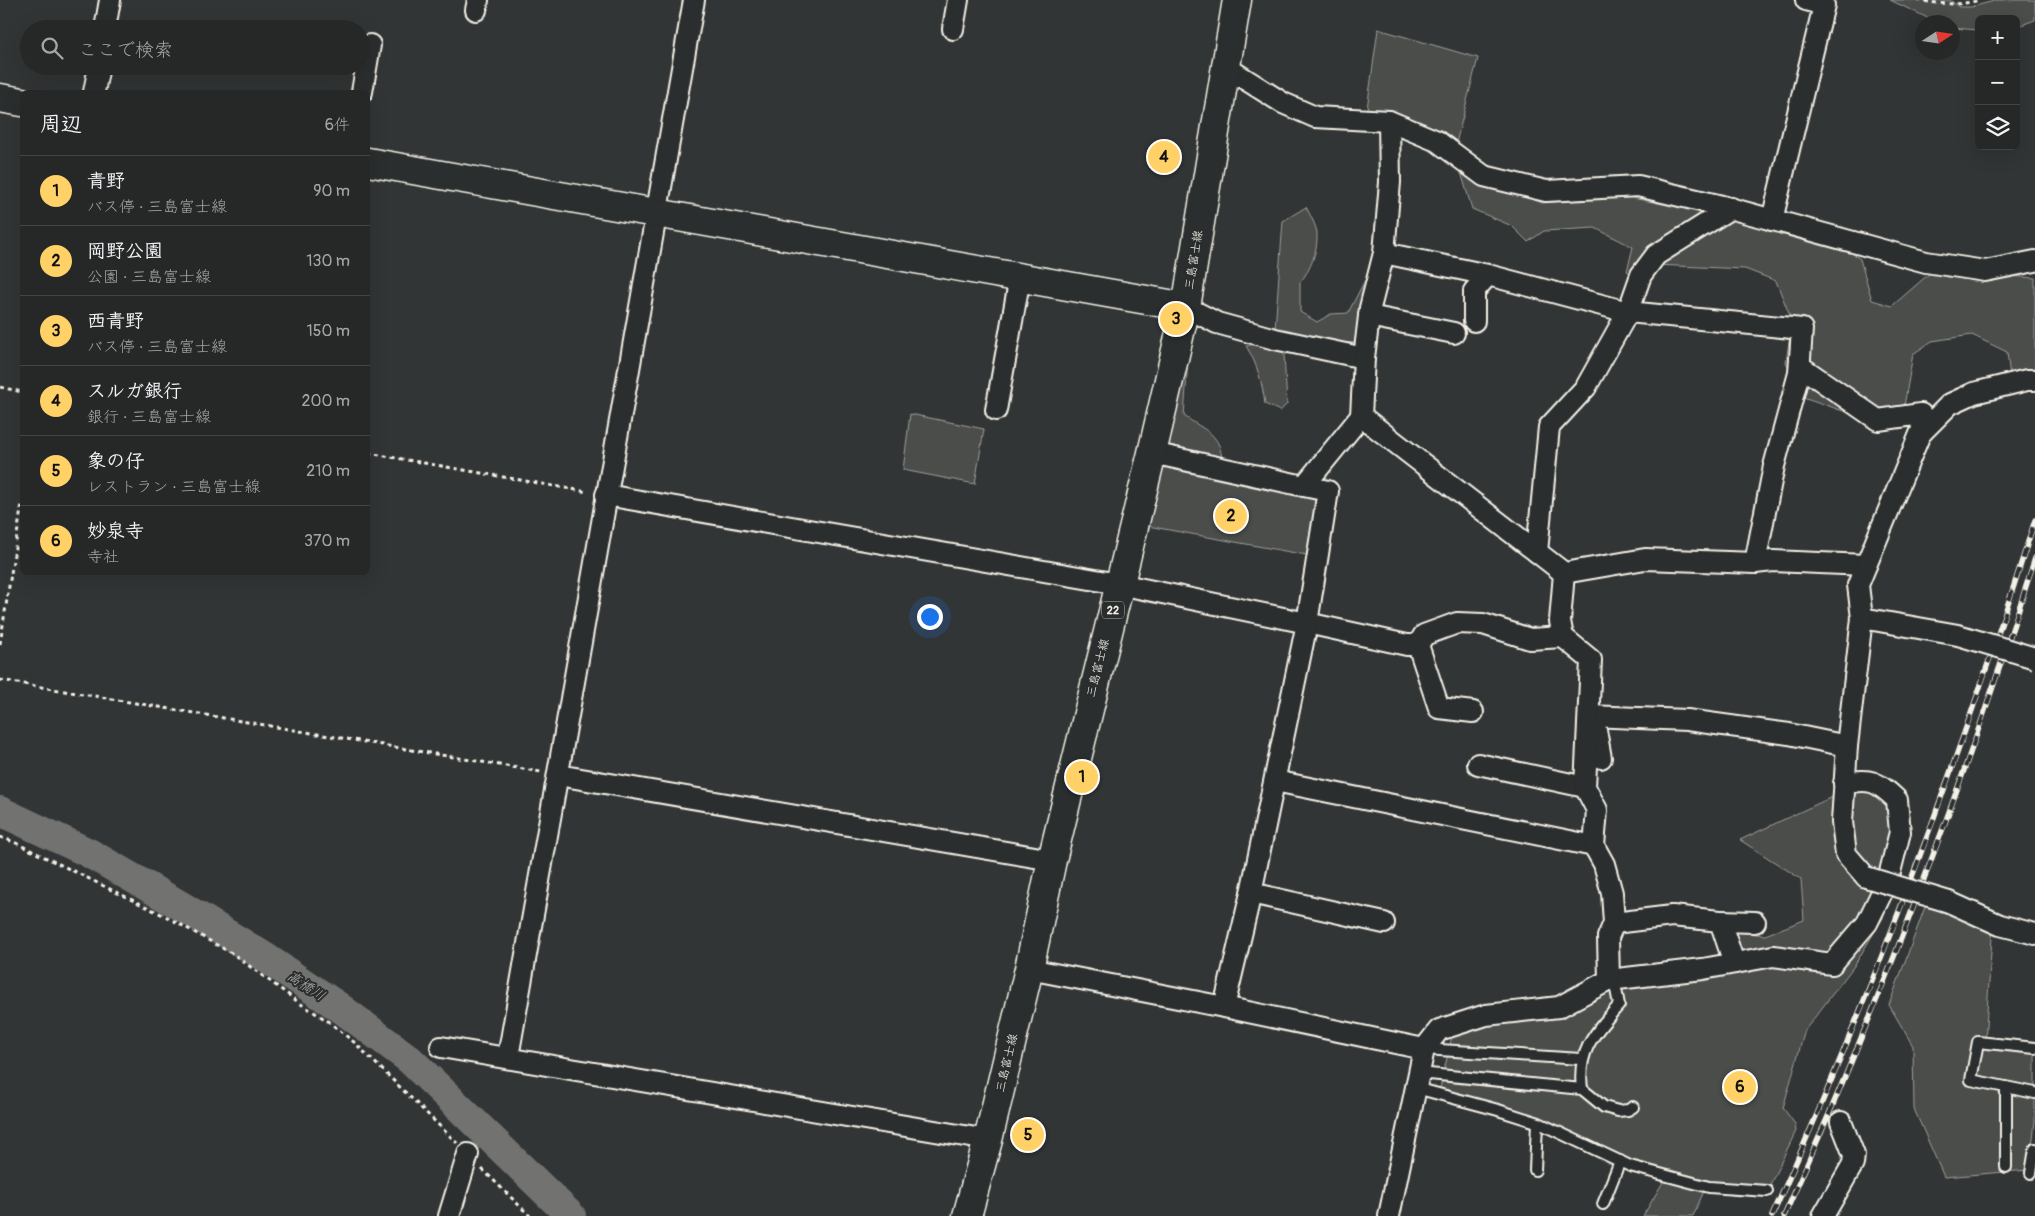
<!DOCTYPE html>
<html lang="ja">
<head>
<meta charset="utf-8">
<style>
  :root { --surface:#262828; --page:#323434; --text:#f1f3f6; --muted:#a4a6a8; --line:#424445; --accent:#ffd166 }
  body { margin:0; font-family:Pangolin,"Klee One",sans-serif; background:var(--page); color:var(--text) }
  .controls { position:absolute; right:15px; top:15px; display:grid; overflow:hidden; border-radius:8px; box-shadow:0 5px 20px #0002 }
  .controls button { width:45px; height:45px; display:grid; place-items:center; padding:0; border:0; border-bottom:1px solid var(--line); background:var(--surface); color:var(--text); font:25px sans-serif }
  .compass { position:absolute; left:1915px; top:15px; width:45px; height:45px; border-radius:50%; background:var(--surface); box-shadow:0 5px 20px #0002; rotate:78deg }
  .you { position:absolute; left:929px; top:616px; width:18px; height:18px; margin:-12px; border:4px solid #fff; border-radius:50%; background:#1a73e8; box-shadow:0 0 0 8px #1a73e833 }
  .badge { display:grid; place-items:center; width:32px; height:32px; border-radius:50%; background:var(--accent); color:#111; font-size:16px; font-weight:700 }
  .pin { position:absolute; translate:-50% -50%; border:2px solid #fff; box-shadow:0 1px 5px #0006 }
  .list { margin:0; padding:0; list-style:none }
  h2 { display:flex; justify-content:space-between; align-items:center; height:65px; margin:0; padding:0 20px; font-size:21px }
  h2 small { font-size:16px; font-weight:400; color:var(--muted) }
  .list li { display:grid; grid-template-columns:32px 1fr auto; gap:15px; align-items:center; box-sizing:border-box; height:70px; padding:0 20px; border-top:1px solid var(--line) }
  .list b { display:block; font-size:19px; white-space:nowrap }
  .list p { margin:0; font-size:16px; white-space:nowrap; color:var(--muted) }
  .list em { font-size:16px; font-style:normal; color:var(--muted) }
  .icon { flex:none; width:28px; height:28px; fill:none; stroke:currentColor; stroke-width:2; stroke-linecap:round; stroke-linejoin:round }
  .map { position:relative; flex:none; width:2035px; height:1216px; overflow:hidden }
  .search { position:absolute; background:var(--surface); box-shadow:0 5px 20px #0002; left:20px; top:20px; width:350px; height:55px; display:flex; align-items:center; gap:12px; box-sizing:border-box; padding:0 18px; border-radius:28px; color:var(--muted); font-size:19px }
  .panel { position:absolute; background:var(--surface); box-shadow:0 5px 20px #0002; left:20px; top:90px; width:350px; height:485px; border-radius:8px }
  .map>svg:first-child { display:block }
  .green { fill:#4b4d4c; stroke:#a09f9a }
  .lines { fill:none; stroke-linecap:round; stroke-linejoin:round }
  .river { stroke:#727370; stroke-width:30 }
  .lane-casing { stroke:#f4f1e8; stroke-width:14 }
  .street-casing { stroke:#f4f1e8; stroke-width:24 }
  .secondary-casing { stroke:#f4f1e8; stroke-width:31 }
  .primary-casing { stroke:#f4f1e8; stroke-width:31 }
  .path { stroke:#f4f1e8; stroke-width:3; stroke-dasharray:4 4; stroke-linecap:butt }
  .lane { stroke:#2a2d2e; stroke-width:10 }
  .street { stroke:#2a2d2e; stroke-width:20 }
  .secondary { stroke:#2a2d2e; stroke-width:28 }
  .primary { stroke:#2a2d2e; stroke-width:28 }
  .rail-casing { stroke:#f4f1e8; stroke-width:5.5 }
  .rail { stroke:#2a2d2e; stroke-width:4; stroke-dasharray:11; stroke-linecap:butt }
  .street-bridge-casing { stroke:#f4f1e8; stroke-width:24; stroke-linecap:butt }
  .street-bridge { stroke:#2a2d2e; stroke-width:20 }
  .labels { text-anchor:middle; dominant-baseline:central; stroke-width:4; stroke-linejoin:round; paint-order:stroke }
  .shield { fill:#2a2d2e; stroke:#b7b6b0; stroke-width:1 }
  .shield-label { font-size:11px; font-weight:bold; fill:#f4f1e8 }
  .street-label { font-size:12px; fill:#f4f1e8; stroke:#2a2d2e }
  .water-label { font-size:14px; font-style:italic; fill:#b3b2ac; stroke:#2a2d2e }
</style>
</head>
<body>
<div class="map">
<svg width="2035" height="1216" viewBox="0 0 2035 1216">
  <rect width="100%" height="100%" fill="#323535"/>
  <filter id="ink" filterUnits="userSpaceOnUse"><feTurbulence type="fractalNoise" baseFrequency=".02" numOctaves="2"/><feDisplacementMap in="SourceGraphic" scale="10" xChannelSelector="R" yChannelSelector="G"/><feConvolveMatrix kernelMatrix="1 2 1 2 8 2 1 2 1" color-interpolation-filters="sRGB"/></filter>
  <g filter="url(#ink)">
    <g class="green">
      <path d="M 1890,0 L 1950,0 L 1959,7 L 1971,7 L 1998,0 L 2035,0 L 2035,20 L 2016,27 L 2016,19 L 1979,19 L 1979,30 L 1953,28 L 1952,22 L 1936,22 Z"/>
      <path d="M 1378,29 L 1478,58 L 1455,147 L 1412,120 L 1367,109 Z"/>
      <path d="M 1460,169 L 1542,203 L 1622,196 L 1751,221 L 1840,244 L 1860,259 L 1872,300 L 1892,306 L 1930,273 L 1998,275 L 2035,278 L 2035,368 L 2010,377 L 2007,352 L 1972,335 L 1932,341 L 1913,354 L 1902,418 L 1843,411 L 1803,397 L 1786,362 L 1792,321 L 1776,281 L 1745,269 L 1654,265 L 1636,277 L 1627,271 L 1633,247 L 1595,228 L 1544,231 L 1528,242 L 1512,226 L 1472,209 Z"/>
      <path d="M 1306,207 C 1310,215 1316,225 1317,233 C 1318,250 1311,270 1300,282 L 1300,312 L 1317,322 L 1331,314 L 1348,313 L 1365,280 L 1373,282 L 1365,343 L 1322,342 L 1284,355 L 1287,404 L 1280,411 L 1265,404 C 1262,383 1258,365 1246,346 L 1254,344 L 1275,329 L 1283,221 Z"/>
      <path d="M 1181,358 L 1188,360 L 1184,416 C 1205,431 1222,433 1222,464 L 1160,449 Z"/>
      <path d="M 910,414 L 984,429 L 975,484 L 903,470 Z"/>
      <path d="M 1158,462 L 1312,494 L 1319,507 L 1312,556 L 1142,525 Z"/>
      <path d="M 1849,789 L 1888,791 L 1900,832 L 1883,918 L 1854,966 L 1805,1030 L 1783,1108 L 1795,1124 L 1796,1131 L 1767,1191 L 1739,1196 L 1704,1191 L 1693,1216 L 1643,1216 L 1663,1182 L 1559,1138 L 1511,1120 L 1438,1097 L 1452,1036 L 1471,1013 L 1559,1007 L 1601,985 L 1719,961 L 1721,930 L 1765,935 L 1804,920 L 1801,879 L 1740,840 Z"/>
      <path d="M 1925,907 L 1993,922 L 1985,1042 L 2035,1048 L 2035,1122 L 2029,1170 L 1944,1177 L 1914,1109 L 1913,1046 L 1889,1005 Z"/>
    </g>
    <g class="lines">
      <path class="river" d="M 0,811 L 89,853 L 183,907 L 263,956 L 339,1007 L 409,1059 L 571,1216"/>
      <defs>
        <g id="lane">
          <path d="M 2035,1048 L 1978,1042 L 1971,1080 L 2035,1093"/>
          <path d="M 1424,1049 L 1581,1059"/>
          <path d="M 1419,1073 L 1582,1089 L 1604,1107 L 1618,1111 L 1628,1110 L 1633,1107"/>
          <path d="M 1416,1088 L 1498,1110 L 1539,1123 L 1630,1166 L 1709,1187 L 1767,1191"/>
          <path d="M 1582,1089 C 1577,1050 1595,1033 1619,1005 L 1614,979"/>
          <path d="M 2006,1167 L 2006,1087"/>
          <path d="M 1535,1170 L 1537,1123"/>
          <path d="M 2031,1173 L 2035,1149"/>
          <path d="M 1603,1204 L 1620,1161"/>
        </g>
        <g id="street">
          <path d="M 476,10 L 478,0"/>
          <path d="M 105,29 L 110,0"/>
          <path d="M 953,29 L 958,0"/>
          <path d="M 1226,67 L 1283,103 L 1315,117 L 1389,121 L 1437,141 L 1484,176 L 1546,191 L 1638,186 L 1722,206 L 1926,262 L 1985,271 L 2035,261"/>
          <path d="M 94,92 L 99,66"/>
          <path d="M 362,92 L 370,45"/>
          <path d="M 1731,208 L 1656,255 L 1641,275 L 1628,312 L 1802,329 L 1799,373 L 1774,466 L 1755,563"/>
          <path d="M 1772,220 L 1824,5 L 1806,0"/>
          <path d="M 1384,253 L 1488,275 L 1628,312 L 1586,387 L 1549,427 L 1537,552"/>
          <path d="M 1186,307 L 1217,323 L 1275,339 L 1364,358"/>
          <path d="M 1369,316 L 1454,333"/>
          <path d="M 1474,321 L 1474,291 L 1488,275"/>
          <path d="M 1800,366 L 1878,420 L 1921,414 L 1922,432"/>
          <path d="M 996,410 L 1020,277"/>
          <path d="M 1361,416 L 1364,358 L 1370,308 L 1384,253 L 1390,182 L 1389,121"/>
          <path d="M 1152,453 L 1304,486 L 1361,416 L 1564,573 L 1645,559 L 1755,563 L 1773,561 L 1866,565"/>
          <path d="M 1304,486 L 1328,491 L 1307,623 L 1407,645 L 1418,645 L 1424,635 L 1457,623 L 1483,624 L 1530,639 L 1563,637"/>
          <path d="M 606,495 L 1119,584 L 1307,623 L 1251,893 L 1224,1007"/>
          <path d="M 1862,618 L 1958,635"/>
          <path d="M 1418,645 L 1439,708 L 1473,712"/>
          <path d="M 1589,716 L 1687,720 L 1789,734 L 1847,746"/>
          <path d="M 1595,725 L 1601,758"/>
          <path d="M 1478,764 L 1585,787"/>
          <path d="M 558,775 L 1052,860"/>
          <path d="M 1275,781 L 1594,846 L 1597,810 L 1585,787 L 1591,660 L 1563,637 L 1560,621 L 1564,573"/>
          <path d="M 1866,877 L 1846,854 L 1842,822 L 1847,746 L 1862,618 L 1858,585 L 1920,434 L 1950,404 L 1974,393 L 2027,380 L 2035,380"/>
          <path d="M 1251,893 L 1384,923"/>
          <path d="M 1949,902 L 2000,925 L 2035,934"/>
          <path d="M 1614,923 L 1672,916 L 1720,921"/>
          <path d="M 1734,963 L 1720,921 L 1755,922"/>
          <path d="M 1029,969 L 1224,1007 L 1424,1049 L 1389,1216"/>
          <path d="M 1609,980 L 1703,969 L 1773,956 L 1832,964 L 1867,923 L 1888,880 L 1900,832 L 1897,800 C 1877,781 1871,778 1844,783"/>
          <path d="M 441,1047 L 988,1140"/>
          <path d="M 1424,1049 L 1439,1030 L 1486,1015 L 1559,1007 L 1609,980 L 1608,937 L 1614,923 L 1612,893 L 1604,864 L 1594,846"/>
          <path d="M 508,1057 L 694,0"/>
          <path d="M 449,1216 L 468,1154"/>
          <path d="M 1823,1216 L 1853,1164 L 1854,1155 L 1841,1122"/>
        </g>
        <g id="secondary">
          <path d="M 0,98 L 22,102"/>
          <path d="M 368,162 L 1186,307"/>
        </g>
        <path id="primary" d="M 967,1216 L 988,1140 L 1029,969 L 1052,860 L 1152,453 L 1186,307 L 1237,0"/>
      </defs>
      <use href="#lane" class="lane-casing"/>
      <use href="#street" class="street-casing"/>
      <use href="#secondary" class="secondary-casing"/>
      <use href="#primary" class="primary-casing"/>
      <g class="path">
        <path d="M 1917,0 C 1939,4 1958,6 1980,0"/>
        <path d="M 0,387 L 22,392"/>
        <path d="M 368,453 L 588,492"/>
        <path d="M 0,644 L 22,503"/>
        <path d="M 0,680 L 541,772"/>
        <path d="M 0,837 L 14,842 L 169,918 L 233,954 L 301,1004 L 328,1021 L 355,1043 L 457,1143"/>
        <path d="M 482,1169 L 530,1216"/>
      </g>
      <use href="#lane" class="lane"/>
      <use href="#street" class="street"/>
      <use href="#secondary" class="secondary"/>
      <use href="#primary" class="primary"/>
      <defs>
        <g id="rail">
          <path d="M 1772,1216 C 1875,990 1960,757 2035,520"/>
          <path d="M 1784,1216 C 1881,1002 1965,782 2035,558"/>
        </g>
      </defs>
      <use href="#rail" class="rail-casing"/>
      <use href="#rail" class="rail"/>
      <defs>
        <g id="street-bridge">
          <path d="M 1958,635 L 2035,658"/>
          <path d="M 1866,877 L 1949,902"/>
        </g>
      </defs>
      <use href="#street-bridge" class="street-bridge-casing"/>
      <use href="#street-bridge" class="street-bridge"/>
    </g>
  </g>
  <g class="labels">
    <rect class="shield" x="1102" y="601.5" width="22" height="17" rx="4"/>
    <g class="shield-label">
      <text x="1113" y="610">22</text>
    </g>
    <g class="street-label">
      <text transform="translate(1194 260) rotate(-81)">三島富士線</text>
      <text transform="translate(1098 668) rotate(-76)">三島富士線</text>
      <text transform="translate(1007 1063) rotate(-77)">三島富士線</text>
    </g>
    <g class="water-label">
      <text transform="translate(306 986) rotate(33)">高橋川</text>
    </g>
  </g>
</svg>
<div class="controls">
<button>+</button>
<button>−</button>
<button><svg class="icon" aria-label="layers" viewBox="0 0 24 24"><path d="M12 4l9 5-9 5-9-5zM3 14l9 5 9-5"/></svg></button>
</div>
<svg class="compass" viewBox="-18 -18 36 36"><path d="M0-13l5 13h-10z" fill="#e53935"/><path d="M0 13l5-13h-10z" fill="#a4a6a8"/></svg>
<div class="you"></div>
<div class="pin badge" style="left:1082px;top:777px">1</div>
<div class="pin badge" style="left:1231px;top:516px">2</div>
<div class="pin badge" style="left:1176px;top:319px">3</div>
<div class="pin badge" style="left:1164px;top:157px">4</div>
<div class="pin badge" style="left:1028px;top:1135px">5</div>
<div class="pin badge" style="left:1740px;top:1087px">6</div>
<div class="search"><svg class="icon" aria-label="search" viewBox="0 0 24 24"><circle cx="10" cy="10" r="6"/><path d="M15 15l6 6"/></svg>ここで検索</div>
<section class="panel">
<h2>周辺<small>6件</small></h2>
<ul class="list">
<li><span class="badge">1</span><div><b>青野</b><p>バス停 · 三島富士線</p></div><em>90 m</em></li>
<li><span class="badge">2</span><div><b>岡野公園</b><p>公園 · 三島富士線</p></div><em>130 m</em></li>
<li><span class="badge">3</span><div><b>西青野</b><p>バス停 · 三島富士線</p></div><em>150 m</em></li>
<li><span class="badge">4</span><div><b>スルガ銀行</b><p>銀行 · 三島富士線</p></div><em>200 m</em></li>
<li><span class="badge">5</span><div><b>象の仔</b><p>レストラン · 三島富士線</p></div><em>210 m</em></li>
<li><span class="badge">6</span><div><b>妙泉寺</b><p>寺社</p></div><em>370 m</em></li>
</ul>
</section>
</div>
</body>
</html>
